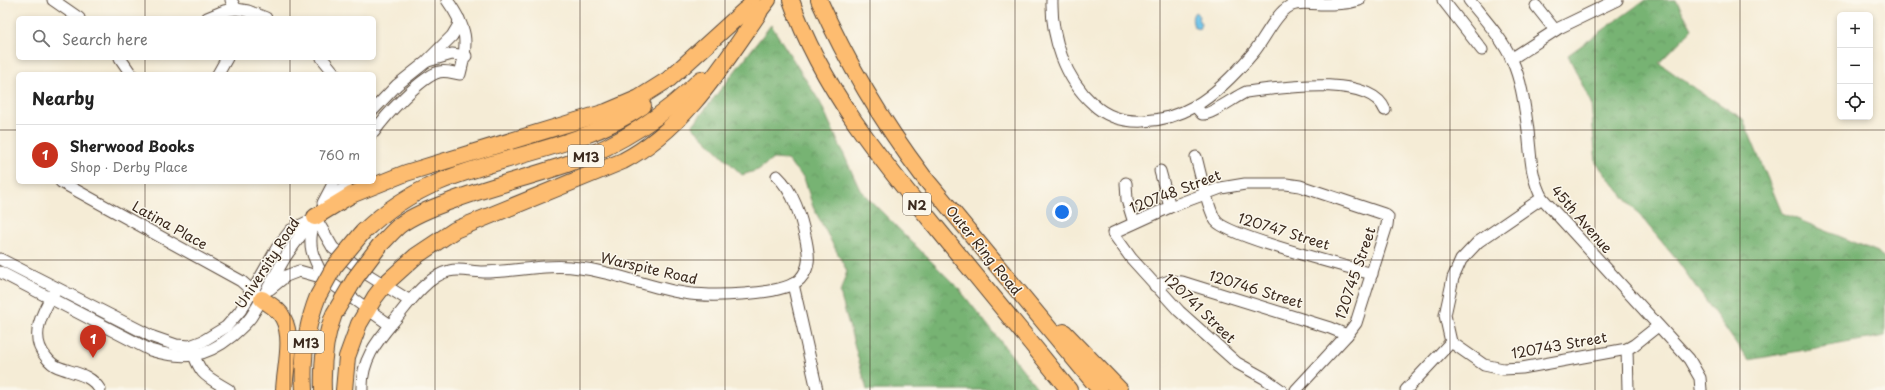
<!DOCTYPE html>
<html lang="en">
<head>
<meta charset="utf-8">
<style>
  :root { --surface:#fff; --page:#f6f6f6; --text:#222; --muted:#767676; --line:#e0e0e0; --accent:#c8321e }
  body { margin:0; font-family:"Playpen Sans",sans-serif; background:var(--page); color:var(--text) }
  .controls { position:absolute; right:12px; top:12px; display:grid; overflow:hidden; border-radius:6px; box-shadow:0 2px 6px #0003 }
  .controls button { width:36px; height:36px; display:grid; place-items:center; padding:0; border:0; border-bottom:1px solid var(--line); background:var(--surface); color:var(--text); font:20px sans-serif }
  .you { position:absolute; left:1062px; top:212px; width:14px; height:14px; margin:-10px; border:3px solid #fff; border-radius:50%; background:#1a73e8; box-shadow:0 0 0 6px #1a73e833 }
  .badge { display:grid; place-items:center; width:26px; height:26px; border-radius:50%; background:var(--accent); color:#fff; font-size:13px; font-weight:700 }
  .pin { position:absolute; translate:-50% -33px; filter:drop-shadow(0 1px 2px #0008) }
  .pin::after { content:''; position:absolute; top:21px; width:14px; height:12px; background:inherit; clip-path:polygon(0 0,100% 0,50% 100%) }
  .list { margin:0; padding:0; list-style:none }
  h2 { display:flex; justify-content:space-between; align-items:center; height:52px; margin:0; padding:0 16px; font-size:17px }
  h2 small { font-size:13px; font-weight:400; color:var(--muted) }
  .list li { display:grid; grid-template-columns:26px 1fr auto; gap:12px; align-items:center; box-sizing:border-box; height:60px; padding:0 16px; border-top:1px solid var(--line) }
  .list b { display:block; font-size:15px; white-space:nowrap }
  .list p { margin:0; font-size:13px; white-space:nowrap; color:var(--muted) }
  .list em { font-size:13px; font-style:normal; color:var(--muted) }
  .icon { flex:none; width:22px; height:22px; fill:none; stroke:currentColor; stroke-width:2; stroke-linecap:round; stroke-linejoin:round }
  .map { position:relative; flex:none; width:1885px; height:390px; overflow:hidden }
  .search { position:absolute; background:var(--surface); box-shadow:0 2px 6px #0003; left:16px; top:16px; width:360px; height:44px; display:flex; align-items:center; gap:10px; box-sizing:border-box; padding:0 14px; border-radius:6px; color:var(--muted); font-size:15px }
  .panel { position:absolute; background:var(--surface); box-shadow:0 2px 6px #0003; left:16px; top:72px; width:360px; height:112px; border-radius:6px }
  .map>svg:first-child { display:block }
  .forest { fill:url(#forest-crowns); stroke:#596e48 }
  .water { fill:#6cc2e9; stroke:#547684 }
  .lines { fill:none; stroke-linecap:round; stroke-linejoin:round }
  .minor-casing { stroke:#57473a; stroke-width:13 }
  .major-casing { stroke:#57473a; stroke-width:16 }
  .highway-casing { stroke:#57473a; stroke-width:18 }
  .minor { stroke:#fff; stroke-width:11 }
  .major { stroke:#fdbc6f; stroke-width:14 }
  .highway { stroke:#fdbc6f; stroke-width:16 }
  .highway-bridge-casing { stroke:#57473a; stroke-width:18; stroke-linecap:butt }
  .highway-bridge { stroke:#fdbc6f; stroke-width:16 }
  .grid { fill:none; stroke:#3b2a1e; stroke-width:1; stroke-opacity:0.55 }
  .labels { text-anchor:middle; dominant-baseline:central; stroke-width:3; stroke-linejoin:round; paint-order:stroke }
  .shield { fill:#fbf7ec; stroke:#75685c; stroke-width:1 }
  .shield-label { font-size:13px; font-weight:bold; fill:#3b2a1e }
  .street-label { font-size:14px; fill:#3b2a1e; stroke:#fbf7ec }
</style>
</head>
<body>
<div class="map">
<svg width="1885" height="390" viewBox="0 0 1885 390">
  <defs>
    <pattern id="forest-crowns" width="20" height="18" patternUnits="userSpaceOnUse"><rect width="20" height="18" fill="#77b373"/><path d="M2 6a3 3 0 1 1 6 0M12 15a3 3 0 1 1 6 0" fill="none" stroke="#63925e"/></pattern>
  </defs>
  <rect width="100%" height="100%" fill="#fbf7ec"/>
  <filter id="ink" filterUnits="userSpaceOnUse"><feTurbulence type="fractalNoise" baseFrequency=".025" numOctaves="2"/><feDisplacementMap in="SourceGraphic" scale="8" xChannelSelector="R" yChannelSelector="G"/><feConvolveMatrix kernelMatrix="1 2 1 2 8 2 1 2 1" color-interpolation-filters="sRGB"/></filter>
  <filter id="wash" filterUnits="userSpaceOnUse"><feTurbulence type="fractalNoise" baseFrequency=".012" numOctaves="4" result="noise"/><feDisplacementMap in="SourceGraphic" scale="16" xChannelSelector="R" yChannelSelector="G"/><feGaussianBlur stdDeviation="0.9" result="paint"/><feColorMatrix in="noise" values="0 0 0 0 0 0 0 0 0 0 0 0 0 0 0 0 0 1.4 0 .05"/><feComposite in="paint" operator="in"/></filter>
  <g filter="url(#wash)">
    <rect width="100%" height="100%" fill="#f5ecd6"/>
    <g class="forest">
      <path d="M 1645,0 L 1676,0 L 1692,29 L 1659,63 L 1690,85 L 1743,119 L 1782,213 L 1878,252 L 1885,260 L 1885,336 L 1748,360 L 1676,259 L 1596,163 L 1591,103 L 1568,55 Z"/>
      <path d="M 771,25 L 820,102 L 860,190 L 959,289 L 1039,390 L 867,390 L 840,293 L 847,271 L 813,207 L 804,178 L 787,160 L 773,159 L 758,170 L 742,175 L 692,126 Z"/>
    </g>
    <path class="water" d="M 1195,12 L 1200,16 L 1199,20 L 1201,24 L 1199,29 L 1195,28 C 1192,23 1191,16 1195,12 Z"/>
  </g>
  <g filter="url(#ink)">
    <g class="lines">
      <defs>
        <g id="minor">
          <path d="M 53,0 L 79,18"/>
          <path d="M 231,0 L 236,9 L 248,11 L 266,18"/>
          <path d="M 1052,0 C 1051,37 1065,79 1093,104 C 1120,130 1165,123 1195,106 C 1217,93 1237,72 1253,53 C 1264,40 1276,13 1290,6 C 1299,1 1311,4 1320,4 C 1334,4 1347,4 1359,0"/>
          <path d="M 1443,0 L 1482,50"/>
          <path d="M 1469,0 C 1484,19 1502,38 1512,60 C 1521,80 1524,102 1527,123 C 1531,149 1529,174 1542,198 L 1689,359 L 1700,378 L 1701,390"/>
          <path d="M 1536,6 L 1555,30"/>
          <path d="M 207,18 L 224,11 L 236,9"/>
          <path d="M 120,58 L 131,74"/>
          <path d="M 322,58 L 335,74"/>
          <path d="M 1511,59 L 1559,28 L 1617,0"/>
          <path d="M 428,61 L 452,54 L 466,56"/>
          <path d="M 218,74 L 227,58"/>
          <path d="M 1195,106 L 1202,114 C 1210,116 1236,96 1246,92 C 1279,88 1370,73 1385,110"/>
          <path d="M 374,109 L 397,85 L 426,62 L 452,36 L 458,26 L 459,19"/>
          <path d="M 374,132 C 385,116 421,77 439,72 C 446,70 453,73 460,74 C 469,41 467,28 447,0"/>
          <path d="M 1196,157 C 1200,172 1208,210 1216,221 C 1229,237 1346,266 1372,274"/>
          <path d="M 1160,171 L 1170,207"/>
          <path d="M 61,182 L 241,281 L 257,295"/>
          <path d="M 1126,183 L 1127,200 L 1134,223"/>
          <path d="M 1542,198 L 1478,242 L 1461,260 L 1453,278 L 1445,315 L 1451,342 L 1484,365 L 1503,369 L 1522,368 L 1627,349"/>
          <path d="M 323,203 L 334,182"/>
          <path d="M 315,217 L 333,248 L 370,276 L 410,301"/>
          <path d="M 314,221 C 307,246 312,256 324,278"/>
          <path d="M 0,259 L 153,337 L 176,345 L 190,346 L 203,341 L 226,327 L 240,311 L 252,292 L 277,248 L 291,230 L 311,220"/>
          <path d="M 0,272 L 150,350 C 183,360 205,358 232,336 C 239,330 246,324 251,317 C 264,297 274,276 286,256 C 303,231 322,207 345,187 L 347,182"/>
          <path d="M 793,284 L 817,390"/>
          <path d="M 1155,286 L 1169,281 L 1182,282 L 1330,328 L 1347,335"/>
          <path d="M 270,289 L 286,276 L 299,271 L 324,278 L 390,325"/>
          <path d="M 54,292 C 43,311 28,337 46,357 C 49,361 53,365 58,367 C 73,373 91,374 100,390"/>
          <path d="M 191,348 C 201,376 204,375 229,390"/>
          <path d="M 362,390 C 361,361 376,342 394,321 C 407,305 427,276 449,271 C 460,268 471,272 483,272 C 515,272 548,263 580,268 C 615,272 649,288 684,293 C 707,297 784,296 800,279 C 811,267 809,255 806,240 C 801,217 794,192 777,176"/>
          <path d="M 1281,390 L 1264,378 L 1237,363 L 1179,311 L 1131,258 L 1113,233 L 1170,207 L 1221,188 L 1245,184 L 1286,184 L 1300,186 L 1384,214 L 1388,217 L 1387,225 L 1356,323 L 1347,335 L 1296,390"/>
          <path d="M 1406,390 L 1451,342"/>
          <path d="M 1628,390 L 1627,349 L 1634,345 L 1658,326"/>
        </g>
        <g id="major">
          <path d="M 745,10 L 753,0"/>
          <path d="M 759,13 L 769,0"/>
        </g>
        <g id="highway">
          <path d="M 791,0 C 822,90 885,165 945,238 C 986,288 1028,339 1069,390"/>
          <path d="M 819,0 C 848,65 880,119 923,176 L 1100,390"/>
          <path d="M 315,217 L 351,195 L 406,173 L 606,112 L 639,98 L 669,79 L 745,10"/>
          <path d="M 363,232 C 385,211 410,194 439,182 C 506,154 581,148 643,106"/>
          <path d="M 380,245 C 387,238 393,231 400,225 C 415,214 434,207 451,201 C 490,186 531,177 570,163 C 620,144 663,117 701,79"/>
          <path d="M 262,299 C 270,305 279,309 283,318 C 294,338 285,368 284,390"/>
          <path d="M 1064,332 L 1120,390"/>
          <path d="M 304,390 C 302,358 306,326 318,296"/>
          <path d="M 323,390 C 322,363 324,339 334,314"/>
          <path d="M 344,390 L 347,357 L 359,324 L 375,297 L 385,284 L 416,256 L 455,230 L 623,161 C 684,129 721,68 759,13"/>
        </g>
      </defs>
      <use href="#minor" class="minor-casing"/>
      <use href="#major" class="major-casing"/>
      <use href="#highway" class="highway-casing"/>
      <use href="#minor" class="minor"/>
      <use href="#major" class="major"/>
      <use href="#highway" class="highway"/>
      <defs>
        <g id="highway-bridge">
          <path d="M 318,296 L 334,267 L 363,232"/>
          <path d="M 334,314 L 356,277 L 380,245"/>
        </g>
      </defs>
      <use href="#highway-bridge" class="highway-bridge-casing"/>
      <use href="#highway-bridge" class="highway-bridge"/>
    </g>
  </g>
  <path class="grid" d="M 145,0 L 145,18M 290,0 L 290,18M 435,0 L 435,390M 580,0 L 580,390M 725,0 L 725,390M 870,0 L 870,390M 1015,0 L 1015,390M 1160,0 L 1160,390M 1305,0 L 1305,390M 1450,0 L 1450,390M 1595,0 L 1595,390M 1740,0 L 1740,390M 145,58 L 145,74M 290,58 L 290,74M 0,130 L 18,130M 374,130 L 1885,130M 145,182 L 145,390M 290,182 L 290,390M 0,260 L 1885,260"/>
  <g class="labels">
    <g class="shield">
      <rect x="568" y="145" width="36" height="22" rx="3"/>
      <rect x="903" y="193" width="28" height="22" rx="3"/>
      <rect x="288" y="331" width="36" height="22" rx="3"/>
    </g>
    <g class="shield-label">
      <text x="586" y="156">M13</text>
      <text x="917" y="204">N2</text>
      <text x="306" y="342">M13</text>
    </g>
    <g class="street-label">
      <text transform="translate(1175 191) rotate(-21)">120748 Street</text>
      <text transform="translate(1582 219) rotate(49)">45th Avenue</text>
      <text transform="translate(170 225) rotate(29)">Latina Place</text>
      <text transform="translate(1284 231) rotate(17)">120747 Street</text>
      <text transform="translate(984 250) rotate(51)">Outer Ring Road</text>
      <text transform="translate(267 263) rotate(-57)">University Road</text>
      <text transform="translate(649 268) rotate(13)">Warspite Road</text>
      <text transform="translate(1355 273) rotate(-71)">120745 Street</text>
      <text transform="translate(1256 289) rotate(17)">120746 Street</text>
      <text transform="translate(1200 308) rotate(44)">120741 Street</text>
      <text transform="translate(1559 345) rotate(-10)">120743 Street</text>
    </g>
  </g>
</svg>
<div class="controls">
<button>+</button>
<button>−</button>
<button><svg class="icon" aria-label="locate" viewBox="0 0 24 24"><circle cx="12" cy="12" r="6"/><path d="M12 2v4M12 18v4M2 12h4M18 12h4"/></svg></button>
</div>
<div class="you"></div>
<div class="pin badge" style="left:93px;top:358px">1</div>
<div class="search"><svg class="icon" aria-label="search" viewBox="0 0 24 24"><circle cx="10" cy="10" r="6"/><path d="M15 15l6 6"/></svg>Search here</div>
<section class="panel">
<h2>Nearby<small></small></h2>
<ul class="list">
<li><span class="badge">1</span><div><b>Sherwood Books</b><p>Shop · Derby Place</p></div><em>760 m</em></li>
</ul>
</section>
</div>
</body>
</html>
